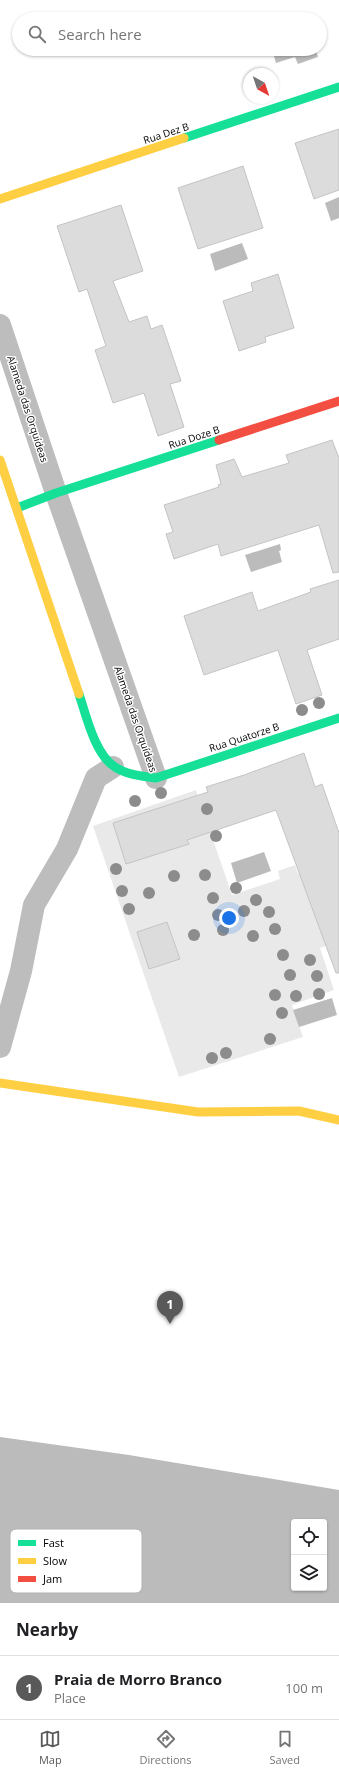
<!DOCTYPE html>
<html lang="en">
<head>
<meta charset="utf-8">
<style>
  :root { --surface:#fff; --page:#f6f6f6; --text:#202124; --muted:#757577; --line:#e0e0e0; --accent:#595959 }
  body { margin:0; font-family:"Open Sans",sans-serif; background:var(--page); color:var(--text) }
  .controls { position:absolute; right:12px; bottom:12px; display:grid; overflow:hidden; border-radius:4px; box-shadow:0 1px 3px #0004 }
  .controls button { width:36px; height:36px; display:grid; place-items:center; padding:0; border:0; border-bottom:1px solid var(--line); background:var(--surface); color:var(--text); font:20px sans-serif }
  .compass { position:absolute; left:243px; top:68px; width:36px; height:36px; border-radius:50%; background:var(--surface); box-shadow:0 1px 3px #0004; rotate:140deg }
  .you { position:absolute; left:229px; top:918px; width:14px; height:14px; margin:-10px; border:3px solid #fff; border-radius:50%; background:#1a73e8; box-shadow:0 0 0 6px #1a73e833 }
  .badge { display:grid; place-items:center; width:26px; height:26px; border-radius:50%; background:var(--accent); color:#fff; font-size:13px; font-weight:700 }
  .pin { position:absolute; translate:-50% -33px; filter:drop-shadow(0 1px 2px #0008) }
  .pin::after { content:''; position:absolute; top:21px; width:14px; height:12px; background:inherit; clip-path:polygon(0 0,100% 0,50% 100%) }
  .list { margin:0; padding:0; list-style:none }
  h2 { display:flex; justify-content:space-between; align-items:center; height:52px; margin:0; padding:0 16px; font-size:17px }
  h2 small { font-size:13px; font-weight:400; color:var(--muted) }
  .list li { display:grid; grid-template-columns:26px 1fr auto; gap:12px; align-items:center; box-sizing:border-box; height:64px; padding:0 16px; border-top:1px solid var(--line) }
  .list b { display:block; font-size:15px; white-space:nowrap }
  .list p { margin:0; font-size:13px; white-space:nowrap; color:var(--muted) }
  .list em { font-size:13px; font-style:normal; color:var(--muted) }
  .icon { flex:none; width:22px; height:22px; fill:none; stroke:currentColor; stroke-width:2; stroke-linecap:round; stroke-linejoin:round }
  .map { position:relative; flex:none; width:339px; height:1603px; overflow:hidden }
  .search { position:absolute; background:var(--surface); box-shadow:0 1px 3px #0004; left:12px; right:12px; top:12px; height:44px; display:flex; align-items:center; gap:10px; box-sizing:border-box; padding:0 14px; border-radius:22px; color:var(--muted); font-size:15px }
  .sheet { height:116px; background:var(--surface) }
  nav { display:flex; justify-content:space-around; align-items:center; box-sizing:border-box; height:56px; border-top:1px solid var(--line); background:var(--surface); font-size:11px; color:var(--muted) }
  nav a { display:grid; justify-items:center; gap:2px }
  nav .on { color:var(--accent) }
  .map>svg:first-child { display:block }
  .green { fill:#e9e9e9 }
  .water { fill:#bbb; fill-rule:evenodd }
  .building { fill:#dcdcdc; stroke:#c4c4c4 }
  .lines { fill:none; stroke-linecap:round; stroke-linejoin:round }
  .street { stroke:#bdbdbd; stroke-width:22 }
  .fast { stroke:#16e098; stroke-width:9 }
  .slow { stroke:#ffcf43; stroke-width:9 }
  .jam { stroke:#f24e42; stroke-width:9 }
  .tree { fill:#8c8c8c }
  .labels { text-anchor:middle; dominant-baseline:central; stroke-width:3; stroke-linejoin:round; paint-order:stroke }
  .street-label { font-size:10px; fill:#000; stroke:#fff }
  .key { fill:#fff; stroke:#b2b2b2; stroke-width:1 }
  .key-label { font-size:11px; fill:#000 }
</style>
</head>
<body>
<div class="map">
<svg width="339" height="1603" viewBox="0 0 339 1603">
  <rect width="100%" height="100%" fill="#fff"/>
  <path class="green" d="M 196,790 L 232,895 L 280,879 L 278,871 L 295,865 L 298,874 L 316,867 L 339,941 L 320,948 L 334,990 L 292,1005 L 303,1037 L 179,1077 L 93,826 Z"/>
  <g class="water">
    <path d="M 272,49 L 306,49 L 307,53 L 316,51 L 318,57 L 298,64 L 295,57 L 276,63 Z"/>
    <path d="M 339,197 L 339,218 L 331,221 L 325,203 Z"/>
    <path d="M 242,243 L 248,259 L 215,271 L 210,254 Z"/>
    <path d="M 280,544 L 281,550 L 279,551 L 282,562 L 251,572 L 245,555 Z"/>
    <path d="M 264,852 L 271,871 L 237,883 L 231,863 Z"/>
    <path d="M 332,998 L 337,1015 L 299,1027 L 293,1010 Z"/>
    <path d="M 0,1437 L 129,1455 L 339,1490 L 339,1603 L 0,1603 ZM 294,1522 L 324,1522 L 324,1588 L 294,1588 Z"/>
  </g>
  <g class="building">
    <path d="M 339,129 L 339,190 L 314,199 L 295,143 Z"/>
    <path d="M 243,166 L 263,228 L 198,249 L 178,188 Z"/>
    <path d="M 121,205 L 143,271 L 113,281 L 129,322 L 147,316 L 151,329 L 162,325 L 181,381 L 170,384 L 184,427 L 158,436 L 144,393 L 113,403 L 95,350 L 106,346 L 87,289 L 79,292 L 57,226 Z"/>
    <path d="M 278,274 L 294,328 L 265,337 L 266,342 L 239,351 L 223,301 L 253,291 L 251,283 Z"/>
    <path d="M 332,440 L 339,458 L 339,572 L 333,573 L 319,525 L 221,556 L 218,544 L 174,559 L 166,534 L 173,532 L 164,505 L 219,487 L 218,485 L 221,484 L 216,465 L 234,459 L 242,477 L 289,463 L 286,455 Z"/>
    <path d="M 339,580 L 339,639 L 307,650 L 322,695 L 296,704 L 278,650 L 204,675 L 184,616 L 252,592 L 258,611 L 311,592 L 310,589 Z"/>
    <path d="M 304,753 L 315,787 L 322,784 L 339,833 L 339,973 L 336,973 L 276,810 L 187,840 L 189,844 L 126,864 L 113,823 L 208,792 L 206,787 L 244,775 Z"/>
    <path d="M 167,922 L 180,959 L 149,969 L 137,932 Z"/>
  </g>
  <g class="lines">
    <g class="street">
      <path d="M 0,325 L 56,493 L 156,778"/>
      <path d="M 0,1047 L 21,971 L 34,905 L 67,849 L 96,778 L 113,767"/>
    </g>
    <g class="fast">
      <path d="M 184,138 L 339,87"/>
      <path d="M 17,508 L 56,493 L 219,440"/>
      <path d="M 79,694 C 86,715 95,755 115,767 C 127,775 142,776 156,778 L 339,718"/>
    </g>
    <g class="slow">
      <path d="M 0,199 L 184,138"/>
      <path d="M 0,460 L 79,694"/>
      <path d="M 0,1083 L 198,1112 L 299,1111 L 339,1120"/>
    </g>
    <path class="jam" d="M 219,440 L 339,401"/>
  </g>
  <g class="tree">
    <circle cx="319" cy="703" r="6"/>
    <circle cx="302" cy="710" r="6"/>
    <circle cx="161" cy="793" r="6"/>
    <circle cx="135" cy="801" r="6"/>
    <circle cx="207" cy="809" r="6"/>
    <circle cx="216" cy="836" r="6"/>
    <circle cx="116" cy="869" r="6"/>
    <circle cx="205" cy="875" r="6"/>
    <circle cx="174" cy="876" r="6"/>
    <circle cx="236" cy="888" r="6"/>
    <circle cx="122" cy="891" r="6"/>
    <circle cx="149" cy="893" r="6"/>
    <circle cx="213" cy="898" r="6"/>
    <circle cx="256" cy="900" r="6"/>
    <circle cx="129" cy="909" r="6"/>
    <circle cx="244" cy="911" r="6"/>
    <circle cx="269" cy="912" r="6"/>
    <circle cx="218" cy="915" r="6"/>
    <circle cx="275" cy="929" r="6"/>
    <circle cx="223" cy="930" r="6"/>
    <circle cx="194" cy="935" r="6"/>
    <circle cx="253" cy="936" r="6"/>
    <circle cx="283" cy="955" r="6"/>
    <circle cx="310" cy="960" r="6"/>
    <circle cx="290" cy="975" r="6"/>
    <circle cx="317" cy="976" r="6"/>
    <circle cx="319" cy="994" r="6"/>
    <circle cx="275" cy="995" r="6"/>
    <circle cx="296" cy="996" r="6"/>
    <circle cx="282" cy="1013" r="6"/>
    <circle cx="270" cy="1039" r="6"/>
    <circle cx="226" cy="1053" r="6"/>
    <circle cx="212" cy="1058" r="6"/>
  </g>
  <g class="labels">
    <g class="street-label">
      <text transform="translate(166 133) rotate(-18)">Rua Dez B</text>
      <text transform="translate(28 409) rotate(72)">Alameda das Orquídeas</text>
      <text transform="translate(194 437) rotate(-18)">Rua Doze B</text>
      <text transform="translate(136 719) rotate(71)">Alameda das Orquídeas</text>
      <text transform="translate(244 737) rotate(-18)">Rua Quatorze B</text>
    </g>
  </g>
  <rect x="10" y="1529" width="132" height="64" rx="6" class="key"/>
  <rect x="18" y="1540" width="18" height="6" fill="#16e098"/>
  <rect x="18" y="1558" width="18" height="6" fill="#ffcf43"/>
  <rect x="18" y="1576" width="18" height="6" fill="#f24e42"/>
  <g class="key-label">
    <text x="43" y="1547">Fast</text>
    <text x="43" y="1565">Slow</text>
    <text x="43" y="1583">Jam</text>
  </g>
</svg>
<div class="controls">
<button><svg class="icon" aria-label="locate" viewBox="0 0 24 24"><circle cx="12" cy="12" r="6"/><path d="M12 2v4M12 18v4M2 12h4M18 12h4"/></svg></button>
<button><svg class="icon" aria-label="layers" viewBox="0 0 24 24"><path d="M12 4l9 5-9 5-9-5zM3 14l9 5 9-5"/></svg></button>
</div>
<svg class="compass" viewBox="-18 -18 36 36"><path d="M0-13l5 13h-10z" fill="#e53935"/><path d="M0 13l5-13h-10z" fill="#757577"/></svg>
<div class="you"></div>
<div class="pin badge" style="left:170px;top:1324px">1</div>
<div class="search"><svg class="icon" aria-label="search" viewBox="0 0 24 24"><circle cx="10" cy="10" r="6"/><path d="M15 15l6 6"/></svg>Search here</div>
</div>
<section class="sheet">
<h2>Nearby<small></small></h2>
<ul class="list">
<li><span class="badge">1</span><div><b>Praia de Morro Branco</b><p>Place</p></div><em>100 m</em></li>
</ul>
</section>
<nav>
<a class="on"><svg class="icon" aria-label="map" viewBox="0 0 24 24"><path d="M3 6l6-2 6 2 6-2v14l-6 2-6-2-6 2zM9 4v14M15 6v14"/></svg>Map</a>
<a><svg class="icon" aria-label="directions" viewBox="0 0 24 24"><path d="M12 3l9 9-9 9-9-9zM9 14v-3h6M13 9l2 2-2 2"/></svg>Directions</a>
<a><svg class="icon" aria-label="saved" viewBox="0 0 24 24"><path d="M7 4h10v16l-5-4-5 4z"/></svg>Saved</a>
</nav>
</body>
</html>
